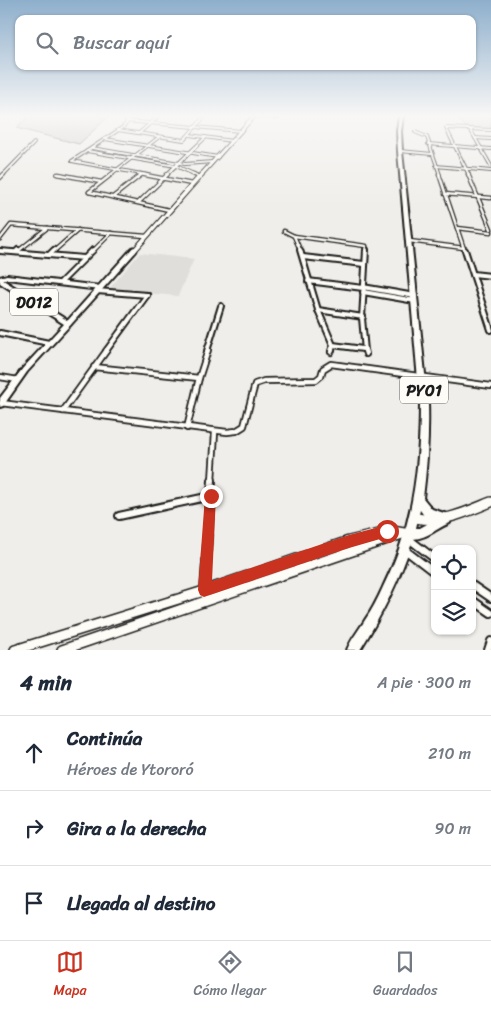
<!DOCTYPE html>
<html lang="es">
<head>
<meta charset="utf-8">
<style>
  :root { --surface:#fff; --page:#f6f6f7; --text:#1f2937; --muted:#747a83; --line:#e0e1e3; --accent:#c8321e }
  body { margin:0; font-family:Sriracha,sans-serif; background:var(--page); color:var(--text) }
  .controls { position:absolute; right:15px; bottom:15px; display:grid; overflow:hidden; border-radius:10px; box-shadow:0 1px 4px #0004 }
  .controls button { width:45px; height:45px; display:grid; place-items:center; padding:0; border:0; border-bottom:1px solid var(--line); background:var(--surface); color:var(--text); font:25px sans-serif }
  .stop { position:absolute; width:15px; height:15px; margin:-11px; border:4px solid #c8321e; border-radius:50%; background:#fff }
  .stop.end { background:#c8321e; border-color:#fff; box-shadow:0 1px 5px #0008 }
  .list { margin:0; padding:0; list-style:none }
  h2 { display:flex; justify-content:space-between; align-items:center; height:65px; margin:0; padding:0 20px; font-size:21px }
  h2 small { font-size:16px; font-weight:400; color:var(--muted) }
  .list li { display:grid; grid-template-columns:32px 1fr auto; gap:15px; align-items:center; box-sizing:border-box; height:75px; padding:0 20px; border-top:1px solid var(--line) }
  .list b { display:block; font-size:19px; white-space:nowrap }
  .list p { margin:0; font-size:16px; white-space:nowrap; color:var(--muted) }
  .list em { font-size:16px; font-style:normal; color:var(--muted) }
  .icon { flex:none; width:28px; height:28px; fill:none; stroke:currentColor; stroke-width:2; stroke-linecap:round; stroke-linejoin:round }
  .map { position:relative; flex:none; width:491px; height:650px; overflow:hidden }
  .search { position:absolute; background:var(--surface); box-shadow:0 1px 4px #0004; left:15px; right:15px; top:15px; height:55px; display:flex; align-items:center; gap:12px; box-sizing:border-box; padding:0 18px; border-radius:10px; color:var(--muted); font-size:19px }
  .sheet { height:290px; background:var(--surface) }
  nav { display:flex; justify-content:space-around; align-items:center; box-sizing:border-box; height:70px; border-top:1px solid var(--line); background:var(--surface); font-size:14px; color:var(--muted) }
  nav a { display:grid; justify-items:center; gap:2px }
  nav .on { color:var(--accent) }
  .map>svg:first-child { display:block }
  .built { fill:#e0deda }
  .green { fill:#d0cfcc; stroke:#767674 }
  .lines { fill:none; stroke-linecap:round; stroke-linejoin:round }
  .street-far4-casing { stroke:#1c1c1c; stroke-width:4 }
  .street-far3-casing { stroke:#1c1c1c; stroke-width:5 }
  .street-far2-casing { stroke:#1c1c1c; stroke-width:8 }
  .street-far1-casing { stroke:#1c1c1c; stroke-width:8 }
  .street-casing { stroke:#1c1c1c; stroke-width:10 }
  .secondary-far3-casing { stroke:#1c1c1c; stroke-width:5 }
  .secondary-far2-casing { stroke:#1c1c1c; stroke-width:6 }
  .secondary-far1-casing { stroke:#1c1c1c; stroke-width:9 }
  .secondary-casing { stroke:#1c1c1c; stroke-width:12 }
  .primary-casing { stroke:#1c1c1c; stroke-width:4 }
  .highway-casing { stroke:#1c1c1c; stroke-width:4 }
  .street-far4 { stroke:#fdfcf7; stroke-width:2 }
  .street-far3 { stroke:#fdfcf7; stroke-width:2.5 }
  .street-far2 { stroke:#fdfcf7; stroke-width:4 }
  .street-far1 { stroke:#fdfcf7; stroke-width:4.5 }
  .street { stroke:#fdfcf7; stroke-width:6 }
  .secondary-far3 { stroke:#fdfcf7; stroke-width:3 }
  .secondary-far2 { stroke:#fdfcf7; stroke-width:4 }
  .secondary-far1 { stroke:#fdfcf7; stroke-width:5 }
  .secondary { stroke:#fdfcf7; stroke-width:9 }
  .primary { fill:#fdfcf7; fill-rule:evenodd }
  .highway { fill:#fdfcf7; fill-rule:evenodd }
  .route { fill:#c8321e }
  .labels { text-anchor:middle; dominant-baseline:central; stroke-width:4; stroke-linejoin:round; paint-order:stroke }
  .shield { fill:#fdfcf7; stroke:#605f5e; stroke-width:1 }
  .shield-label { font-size:16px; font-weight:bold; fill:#1c1c1c }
</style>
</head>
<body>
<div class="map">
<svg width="491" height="650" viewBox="0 0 491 650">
  <rect width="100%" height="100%" fill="#f0eeea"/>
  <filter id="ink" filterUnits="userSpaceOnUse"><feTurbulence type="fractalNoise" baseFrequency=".02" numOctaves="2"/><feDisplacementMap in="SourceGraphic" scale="10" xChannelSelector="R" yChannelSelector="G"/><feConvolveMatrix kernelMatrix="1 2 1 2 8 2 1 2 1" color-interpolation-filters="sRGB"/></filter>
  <g filter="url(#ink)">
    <path class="built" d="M 140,253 L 194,259 L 178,296 L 108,290 Z"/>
    <g class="green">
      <path d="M 29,116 L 109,116 L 79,144 L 16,128 Z"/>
      <path d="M 454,116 L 491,116 L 491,129 L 466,127 Z"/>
    </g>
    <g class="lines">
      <defs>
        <g id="street-far4">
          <path d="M 257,116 L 277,118 L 281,116"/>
          <path d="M 126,121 L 241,131"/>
          <path d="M 470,129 L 491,166"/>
          <path d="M 118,130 L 184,140 L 205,116"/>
          <path d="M 415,132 L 427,137 L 440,175"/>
          <path d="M 139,133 L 159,116"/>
          <path d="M 190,135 L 232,141"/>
          <path d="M 475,138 L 491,139"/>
          <path d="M 105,139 L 218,157"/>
          <path d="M 428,144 L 491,149"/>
          <path d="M 92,148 L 185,164 L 213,162"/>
          <path d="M 87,151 L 176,166 L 196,175"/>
          <path d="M 400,151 L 432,154"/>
          <path d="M 72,161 L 147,175"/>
          <path d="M 72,161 L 123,127 L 133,116"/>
          <path d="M 436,166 L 491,171"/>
          <path d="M 57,174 L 64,175"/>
          <path d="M 3,175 L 34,143"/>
          <path d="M 110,175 L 159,137"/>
          <path d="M 166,175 L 206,137"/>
          <path d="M 469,175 L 446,128 L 491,130"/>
        </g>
        <g id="street-far3">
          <path d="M 58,174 L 101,182"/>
          <path d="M 140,174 L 192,184"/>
          <path d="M 193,174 L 199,177"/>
          <path d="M 439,174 L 465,252"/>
          <path d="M 468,174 L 491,229"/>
          <path d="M 0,178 L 4,174"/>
          <path d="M 89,192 L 112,174"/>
          <path d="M 89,192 L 169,210"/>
          <path d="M 445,194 L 491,198"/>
          <path d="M 113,197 L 141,175"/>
          <path d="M 139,202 L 168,174"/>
          <path d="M 457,228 L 491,232"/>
          <path d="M 284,231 L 294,236 L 301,252"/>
          <path d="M 294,236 L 366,246 L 365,252"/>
          <path d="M 0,239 L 11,225 L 146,236"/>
          <path d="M 409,241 L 464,248"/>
          <path d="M 0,251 L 7,252"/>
          <path d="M 17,252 L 47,228"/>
          <path d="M 53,252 L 78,230"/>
          <path d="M 92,252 L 111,233"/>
        </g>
        <g id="street-far2">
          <path d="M 300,250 L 318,310 L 333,345 L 331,351"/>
          <path d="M 465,250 L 491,330"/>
          <path d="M 0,251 L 84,258"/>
          <path d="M 16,252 L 18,250"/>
          <path d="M 49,255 L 54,250"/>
          <path d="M 303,257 L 364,264"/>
          <path d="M 473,274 L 491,276"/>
          <path d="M 0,279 L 7,277 L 100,288"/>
          <path d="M 308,281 L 363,288"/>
          <path d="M 61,282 L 93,250"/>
          <path d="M 363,287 L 415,296"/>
          <path d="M 97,291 L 147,295"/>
          <path d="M 363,292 L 415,301"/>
          <path d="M 318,310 L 363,317"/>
          <path d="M 0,333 L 49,343"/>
          <path d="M 333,345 L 363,349"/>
          <path d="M 106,351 L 147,295"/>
          <path d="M 207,351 L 221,306"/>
          <path d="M 365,351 L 362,318 L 366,250"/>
        </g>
        <g id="street-far1">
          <path d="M 365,350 L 366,354"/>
          <path d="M 331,352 L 332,350"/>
          <path d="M 94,367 L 199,378 L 187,428"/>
          <path d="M 0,377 L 18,380"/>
          <path d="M 199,378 L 208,350"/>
          <path d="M 1,403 L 227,432 L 236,431 L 244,426 L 255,384 L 264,381 L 316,380 L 321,376 L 323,369 L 331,364 L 491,386"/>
          <path d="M 63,411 L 107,350"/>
          <path d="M 212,481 L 215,432"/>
        </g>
        <g id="street">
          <path d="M 119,516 L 211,496"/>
          <path d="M 409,539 L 435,559"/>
          <path d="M 405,550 L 435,573"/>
          <path d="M 472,585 L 491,598"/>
          <path d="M 472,600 L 491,613"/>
          <path d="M 206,601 L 204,591 L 212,480"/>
          <path d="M 488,650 L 491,641"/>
        </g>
        <path id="secondary-far3" d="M 201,175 L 254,116"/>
        <path id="secondary-far2" d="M 133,252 L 202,174"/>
        <path id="secondary-far1" d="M 68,324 L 134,250"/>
        <g id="secondary">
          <path d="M 416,518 C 443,524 466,512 491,502"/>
          <path d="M 15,650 L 204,591 L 349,541 L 392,531 L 410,534"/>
          <path d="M 62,650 L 402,534"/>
        </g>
        <path id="primary" d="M 0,278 L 70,322 L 71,324 L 27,372 L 3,406 L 0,407 L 0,398 L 23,368 L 64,324 L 0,283 Z"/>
        <path id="highway" d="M 399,116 L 403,116 L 401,131 L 402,151 L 428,403 C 429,435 427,466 423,498 L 432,509 L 450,515 L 451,519 L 450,523 C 436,528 429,538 413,539 C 400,579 382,615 360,650 L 347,650 C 351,639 359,630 365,620 C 372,610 378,598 383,587 C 413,526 420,470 420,403 L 398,151 L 397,131 ZM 420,510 L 425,517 L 434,520 L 420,528 L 416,528 Z"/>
      </defs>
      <use href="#street-far4" class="street-far4-casing"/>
      <use href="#street-far3" class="street-far3-casing"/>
      <use href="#street-far2" class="street-far2-casing"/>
      <use href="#street-far1" class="street-far1-casing"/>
      <use href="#street" class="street-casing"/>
      <use href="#secondary-far3" class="secondary-far3-casing"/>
      <use href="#secondary-far2" class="secondary-far2-casing"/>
      <use href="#secondary-far1" class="secondary-far1-casing"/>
      <use href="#secondary" class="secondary-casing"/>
      <use href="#primary" class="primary-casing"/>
      <use href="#highway" class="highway-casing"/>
      <use href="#street-far4" class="street-far4"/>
      <use href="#street-far3" class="street-far3"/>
      <use href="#street-far2" class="street-far2"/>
      <use href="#street-far1" class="street-far1"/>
      <use href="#street" class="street"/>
      <use href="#secondary-far3" class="secondary-far3"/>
      <use href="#secondary-far2" class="secondary-far2"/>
      <use href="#secondary-far1" class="secondary-far1"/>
      <use href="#secondary" class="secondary"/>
      <use href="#primary" class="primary"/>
      <use href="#highway" class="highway"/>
    </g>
  </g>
  <linearGradient id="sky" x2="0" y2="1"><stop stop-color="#8eafcc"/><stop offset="0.56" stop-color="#f8f7f6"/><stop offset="1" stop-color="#f8f7f6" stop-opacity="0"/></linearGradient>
  <rect width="491" height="207" fill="url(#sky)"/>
  <path class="route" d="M 211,490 L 216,496 L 212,581 L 349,535 L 387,525 L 391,527 L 393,531 L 391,536 L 387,537 L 349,548 L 204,597 L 200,595 L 198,590 L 205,496 Z"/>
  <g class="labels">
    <g class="shield">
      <rect x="10" y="288.5" width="48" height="27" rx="4"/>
      <rect x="400" y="376.5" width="48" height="27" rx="4"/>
    </g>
    <g class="shield-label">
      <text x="34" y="302">D012</text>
      <text x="424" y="390">PY01</text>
    </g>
  </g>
</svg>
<div class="controls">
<button><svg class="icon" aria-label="locate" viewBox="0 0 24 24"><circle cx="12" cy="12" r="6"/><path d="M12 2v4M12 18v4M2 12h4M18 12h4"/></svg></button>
<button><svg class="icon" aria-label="layers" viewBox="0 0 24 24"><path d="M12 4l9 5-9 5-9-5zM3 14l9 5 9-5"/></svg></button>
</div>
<div class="stop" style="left:387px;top:531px"></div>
<div class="stop end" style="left:211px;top:496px"></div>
<div class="search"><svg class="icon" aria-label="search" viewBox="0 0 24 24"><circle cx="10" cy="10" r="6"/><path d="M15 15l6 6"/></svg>Buscar aquí</div>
</div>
<section class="sheet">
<h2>4 min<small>A pie · 300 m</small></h2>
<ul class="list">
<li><svg class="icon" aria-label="ahead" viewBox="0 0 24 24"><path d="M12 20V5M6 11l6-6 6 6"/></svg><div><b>Continúa</b><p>Héroes de Ytororó</p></div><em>210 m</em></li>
<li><svg class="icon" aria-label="right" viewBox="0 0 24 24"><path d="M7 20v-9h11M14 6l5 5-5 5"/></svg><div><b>Gira a la derecha</b></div><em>90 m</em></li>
<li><svg class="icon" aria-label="arrive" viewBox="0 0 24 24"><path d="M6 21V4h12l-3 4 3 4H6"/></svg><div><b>Llegada al destino</b></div></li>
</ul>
</section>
<nav>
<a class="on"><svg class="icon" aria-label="map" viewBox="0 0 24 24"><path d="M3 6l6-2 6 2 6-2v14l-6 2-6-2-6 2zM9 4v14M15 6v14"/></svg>Mapa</a>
<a><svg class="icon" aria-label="directions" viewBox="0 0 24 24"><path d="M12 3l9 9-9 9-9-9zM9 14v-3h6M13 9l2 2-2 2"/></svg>Cómo llegar</a>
<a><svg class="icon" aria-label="saved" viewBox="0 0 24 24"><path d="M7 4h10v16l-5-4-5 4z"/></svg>Guardados</a>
</nav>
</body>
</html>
